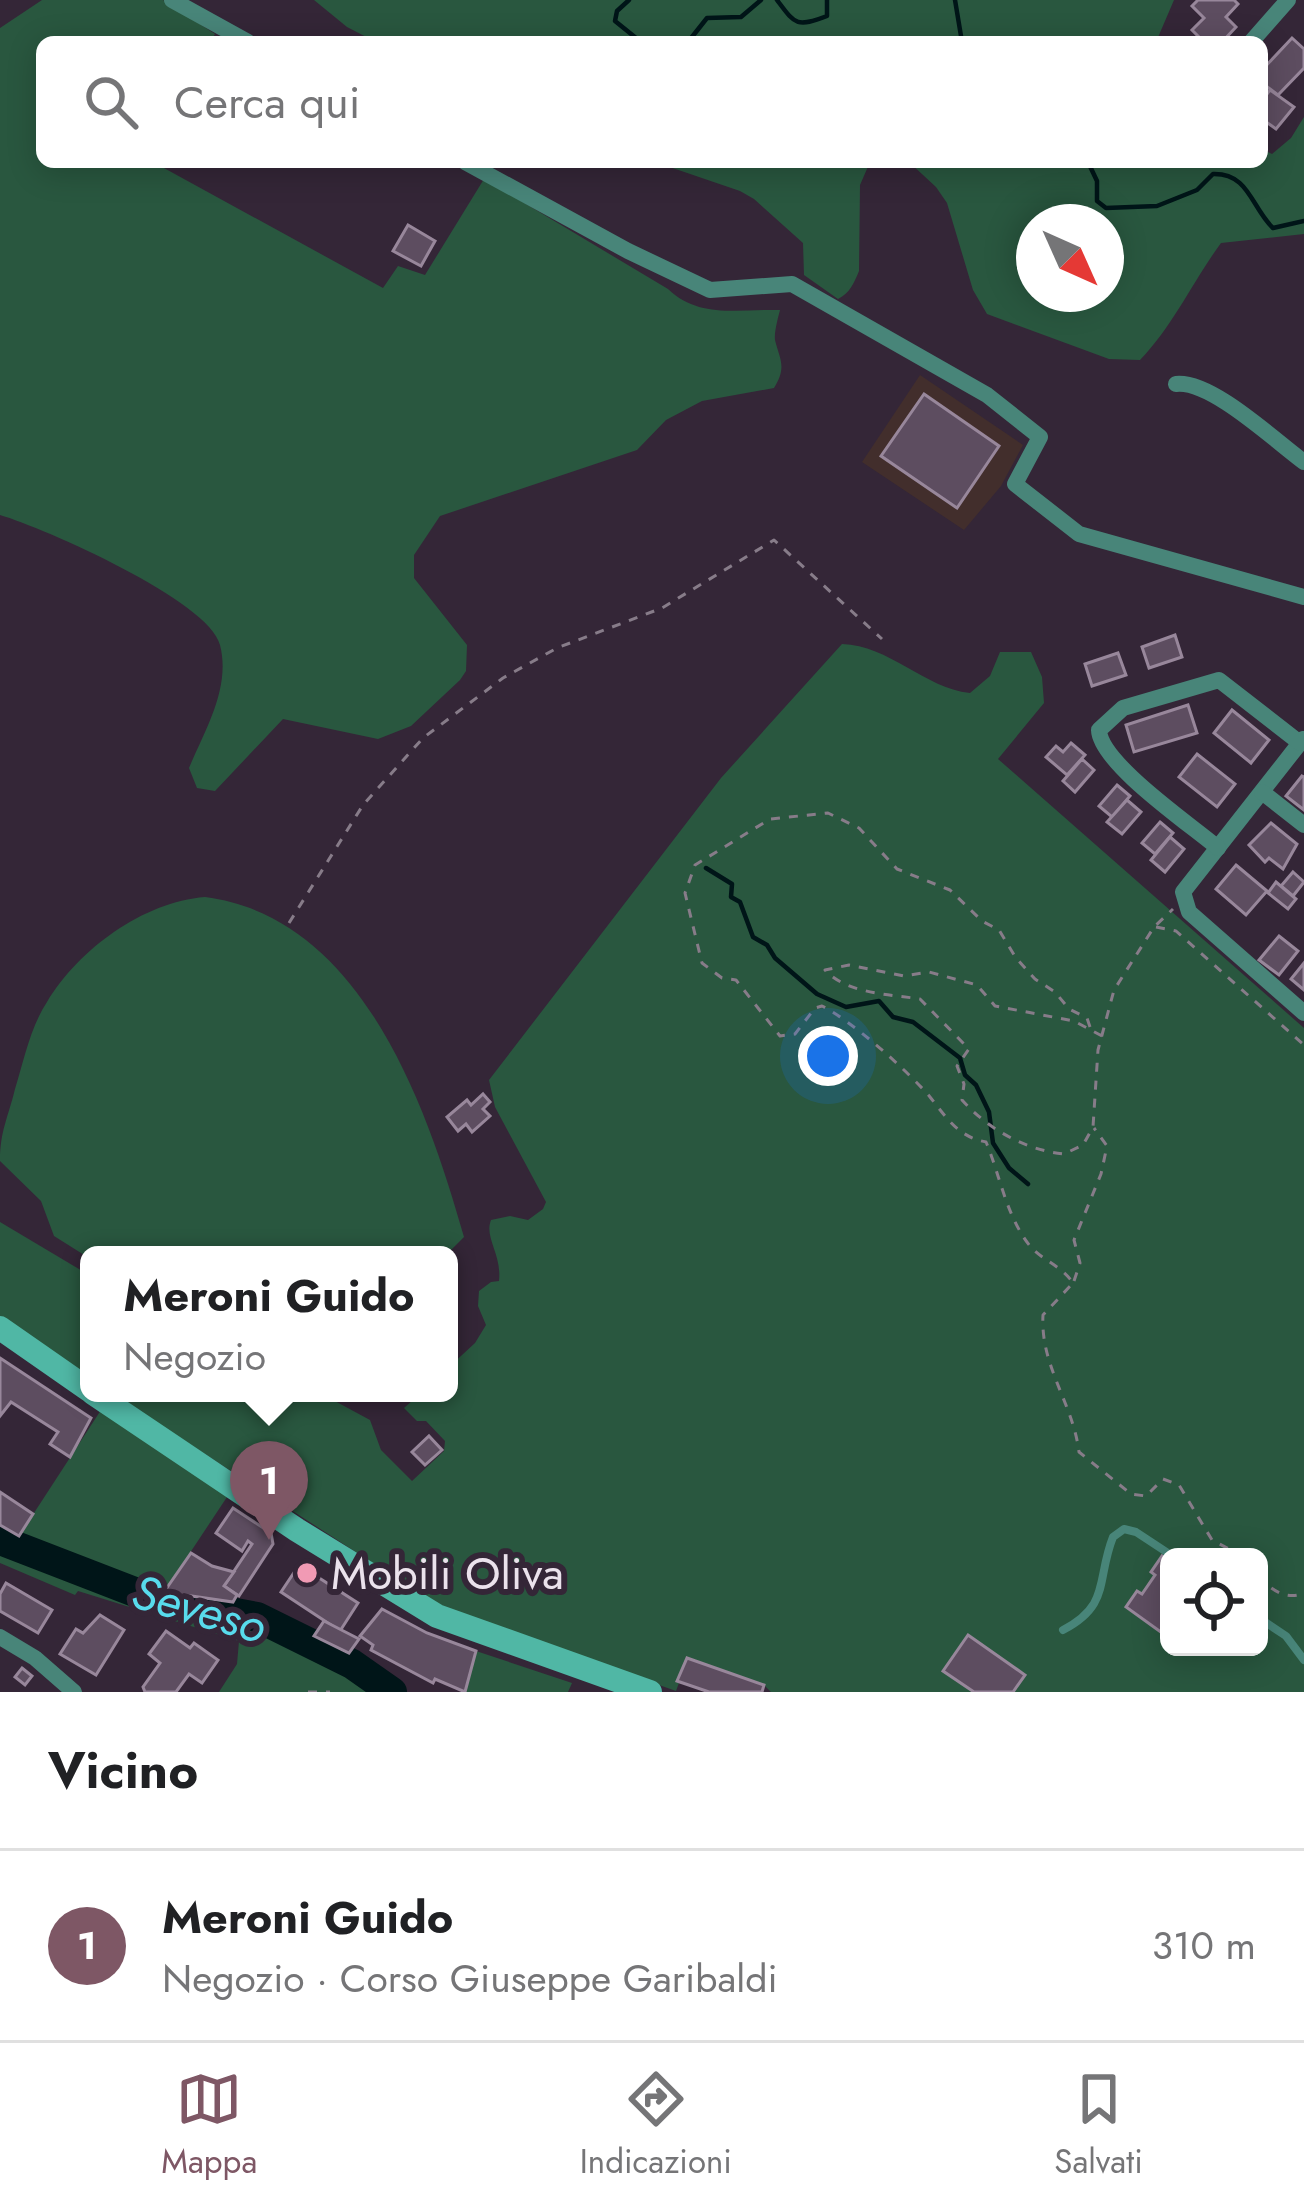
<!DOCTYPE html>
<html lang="it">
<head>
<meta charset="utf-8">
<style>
  :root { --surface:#fff; --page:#f2f2f2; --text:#202124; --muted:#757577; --line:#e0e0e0; --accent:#7e5765 }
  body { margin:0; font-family:Jost,sans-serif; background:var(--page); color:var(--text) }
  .controls { position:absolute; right:36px; bottom:36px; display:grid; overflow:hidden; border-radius:18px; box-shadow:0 6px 30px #0003 }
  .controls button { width:108px; height:108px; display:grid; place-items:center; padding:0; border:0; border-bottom:3px solid var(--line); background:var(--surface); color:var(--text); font:60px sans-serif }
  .compass { position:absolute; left:1016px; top:204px; width:108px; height:108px; border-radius:50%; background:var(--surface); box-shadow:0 6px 30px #0003; rotate:135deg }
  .you { position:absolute; left:828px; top:1056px; width:42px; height:42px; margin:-30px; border:9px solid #fff; border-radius:50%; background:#1a73e8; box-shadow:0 0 0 18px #1a73e833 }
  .badge { display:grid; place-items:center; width:78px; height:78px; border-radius:50%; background:var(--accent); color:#fff; font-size:39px; font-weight:700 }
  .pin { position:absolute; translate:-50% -99px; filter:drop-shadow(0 3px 6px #0008) }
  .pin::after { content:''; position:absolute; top:63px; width:42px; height:36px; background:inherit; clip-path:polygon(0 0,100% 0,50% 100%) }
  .popup { position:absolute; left:80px; top:1246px; width:378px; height:156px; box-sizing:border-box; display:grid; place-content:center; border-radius:18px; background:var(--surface); filter:drop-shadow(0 3px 9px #0005); font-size:39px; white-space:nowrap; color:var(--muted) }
  .popup b { font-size:45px; color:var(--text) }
  .popup::after { content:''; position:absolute; left:50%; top:100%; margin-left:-24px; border:24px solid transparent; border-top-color:var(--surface) }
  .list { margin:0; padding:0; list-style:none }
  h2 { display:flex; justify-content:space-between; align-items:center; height:156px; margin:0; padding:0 48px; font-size:51px }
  h2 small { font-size:39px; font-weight:400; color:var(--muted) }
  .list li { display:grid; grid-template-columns:78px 1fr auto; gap:36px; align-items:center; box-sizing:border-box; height:192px; padding:0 48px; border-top:3px solid var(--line) }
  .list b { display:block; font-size:45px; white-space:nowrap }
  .list p { margin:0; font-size:39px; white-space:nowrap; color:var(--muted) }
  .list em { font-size:39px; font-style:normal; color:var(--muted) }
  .icon { flex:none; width:66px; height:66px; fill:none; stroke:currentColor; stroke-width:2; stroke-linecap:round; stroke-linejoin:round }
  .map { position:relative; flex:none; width:1304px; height:1692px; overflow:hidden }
  .search { position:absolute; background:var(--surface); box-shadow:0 6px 30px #0003; left:36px; right:36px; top:36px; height:132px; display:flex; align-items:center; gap:30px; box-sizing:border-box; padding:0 42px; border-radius:18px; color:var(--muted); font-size:45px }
  .sheet { height:348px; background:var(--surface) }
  nav { display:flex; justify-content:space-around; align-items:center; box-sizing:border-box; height:168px; border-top:3px solid var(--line); background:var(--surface); font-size:33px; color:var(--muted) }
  nav a { display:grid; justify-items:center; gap:6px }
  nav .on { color:var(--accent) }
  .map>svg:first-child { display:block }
  .industrial { fill:#422e2c }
  .green { fill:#29573f; fill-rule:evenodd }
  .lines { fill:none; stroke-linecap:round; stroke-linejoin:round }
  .stream { stroke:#001518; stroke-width:4.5 }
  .river { stroke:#001518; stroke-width:30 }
  .building { fill:#5d4d60; stroke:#98879b; stroke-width:3 }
  .path { stroke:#877c89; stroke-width:3; stroke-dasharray:9 9; stroke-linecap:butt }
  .service { stroke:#488579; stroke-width:8 }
  .minor { stroke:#488579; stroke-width:16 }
  .secondary { stroke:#50b7a5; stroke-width:24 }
  .poi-dot { fill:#f19ab4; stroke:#342637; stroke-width:4.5 }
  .labels { text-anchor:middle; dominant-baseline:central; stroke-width:12; stroke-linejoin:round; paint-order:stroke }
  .poi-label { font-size:45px; fill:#ebe2ec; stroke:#342637; text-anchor:start }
  .water-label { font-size:48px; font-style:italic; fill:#58dbec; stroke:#342637 }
</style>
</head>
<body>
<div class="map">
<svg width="1304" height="1692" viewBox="0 0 1304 1692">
  <rect width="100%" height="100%" fill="#342637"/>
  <path class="industrial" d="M 920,375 L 1023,445 L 1001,486 L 964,530 L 862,462 Z"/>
  <g class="green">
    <path d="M 42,0 L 163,0 L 215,34 L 210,42 L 42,42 L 42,162 L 153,162 L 383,288 L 398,266 L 425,275 L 484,179 L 668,289 C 699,319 739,309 780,310 C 778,318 774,332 775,340 C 780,360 787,367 774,388 L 702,401 L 666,420 L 637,450 L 440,516 L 414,555 L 414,578 L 467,645 L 466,671 L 460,680 L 411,726 L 378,739 L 283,719 L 215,791 L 197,788 L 189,768 C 205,730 231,688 220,645 C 210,601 44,528 0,515 L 0,28 Z"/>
    <path d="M 314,0 L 1174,0 L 1156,42 L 376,42 L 347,27 Z"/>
    <path d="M 1304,117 L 1304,234 L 1221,243 C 1193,281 1173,326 1140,360 L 1109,359 L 987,314 L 973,290 L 947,203 L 936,187 L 909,162 L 1262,162 L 1262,149 L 1272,154 L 1291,138 ZM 1034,222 L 1106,222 L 1106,294 L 1034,294 Z"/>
    <path d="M 655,162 L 870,162 L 860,185 L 859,271 C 854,283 850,293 838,299 L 804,275 L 803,243 L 754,199 L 740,191 Z"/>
    <path d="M 842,644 C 889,645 924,688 970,693 L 990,676 L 1000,652 L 1031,652 L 1042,677 L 1044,703 L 998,759 L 1304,1028 L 1304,1692 L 771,1692 L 764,1685 L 688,1658 L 676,1691 L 442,1608 L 111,1393 L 320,1393 L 370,1420 L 381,1450 L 412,1481 L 444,1451 L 445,1441 L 426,1421 L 417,1421 L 404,1408 L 421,1393 L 449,1393 L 449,1367 L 475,1343 L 486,1325 L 478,1306 L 479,1291 L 491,1282 L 499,1281 C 502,1254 484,1238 491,1220 L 510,1216 L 528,1220 L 543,1209 L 546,1202 L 495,1107 L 489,1080 L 721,778 ZM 1169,1557 L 1259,1557 L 1259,1647 L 1169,1647 Z"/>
    <path d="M 205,897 C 362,917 427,1107 464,1237 L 446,1255 L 89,1258 L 54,1236 L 41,1201 L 0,1161 C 0,1131 8,1118 15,1089 C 24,1060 30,1028 47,1002 C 79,949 143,902 205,897 Z"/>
    <path d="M 0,1222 L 89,1275 L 89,1378 L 0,1316 Z"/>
    <path d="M 101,1410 L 229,1494 L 164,1592 L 122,1579 L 19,1536 Z"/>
    <path d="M 0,1550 L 119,1599 L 260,1630 L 340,1668 L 375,1692 L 219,1692 L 237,1664 L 239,1641 L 78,1591 L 75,1595 L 0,1563 Z"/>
    <path d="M 476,1651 L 572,1683 L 568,1692 L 465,1692 Z"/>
  </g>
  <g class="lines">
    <g class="stream">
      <path d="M 629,0 L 617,11 L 615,21 L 641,42"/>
      <path d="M 777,0 C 795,24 796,28 827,16 L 827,0"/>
      <path d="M 955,0 L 962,42"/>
      <path d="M 688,42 L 707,18 L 741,17 L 761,0"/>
      <path d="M 1088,162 L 1097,181 L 1097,201 L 1106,208 L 1157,206 L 1197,190 L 1213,174 C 1249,173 1251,207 1273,228 L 1304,221"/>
      <path d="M 706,868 L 732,884 L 731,897 L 740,902 L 753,937 L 767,945 L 775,958 L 817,994 L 846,1007 L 879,1001 L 893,1017 L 913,1022 L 960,1058 L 965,1075 L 976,1085 L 989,1112 L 993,1143 L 1009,1168 L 1028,1184"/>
    </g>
    <path class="river" d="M 0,1540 L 145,1596 L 257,1617 L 352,1664 L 392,1692"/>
  </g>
  <g class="building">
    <path d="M 1198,0 L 1234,0 L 1238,4 L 1226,17 L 1236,27 L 1222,42 L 1204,42 L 1192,30 L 1204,18 L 1192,6 Z"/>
    <path d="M 1292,38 L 1304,49 L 1304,68 L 1278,95 L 1262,83 L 1262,70 Z"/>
    <path d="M 1270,90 L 1294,107 L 1276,129 L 1262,119 L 1262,95 L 1265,97 Z"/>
    <path d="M 408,225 L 435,241 L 421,266 L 393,251 Z"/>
    <path d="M 924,394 L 999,446 L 957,508 L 881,456 Z"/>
    <path d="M 1175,635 L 1182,657 L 1149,668 L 1142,647 Z"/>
    <path d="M 1118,653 L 1126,675 L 1092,686 L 1085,664 Z"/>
    <path d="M 1188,705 L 1197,733 L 1134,752 L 1126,725 Z"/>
    <path d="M 1232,710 L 1269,740 L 1251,763 L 1214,733 Z"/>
    <path d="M 1071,743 L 1085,755 L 1067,775 L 1046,757 L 1056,746 L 1063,752 Z"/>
    <path d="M 1197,754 L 1235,784 L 1217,807 L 1179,777 Z"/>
    <path d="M 1082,759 L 1094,770 L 1075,792 L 1063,781 Z"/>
    <path d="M 1302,776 L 1304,777 L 1304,810 L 1286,796 Z"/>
    <path d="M 1117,785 L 1130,796 L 1112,817 L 1099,806 Z"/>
    <path d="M 1127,800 L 1141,812 L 1122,834 L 1107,822 Z"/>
    <path d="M 1160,822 L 1173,833 L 1155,854 L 1142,843 Z"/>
    <path d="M 1271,823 L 1297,844 L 1283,869 L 1269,858 L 1265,862 L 1249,845 Z"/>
    <path d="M 1170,837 L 1184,849 L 1165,872 L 1151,860 Z"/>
    <path d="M 1236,865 L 1267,891 L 1246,915 L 1216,889 Z"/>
    <path d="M 1293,872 L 1304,882 L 1293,896 L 1281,886 Z"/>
    <path d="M 1276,882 L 1296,899 L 1288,909 L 1268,893 Z"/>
    <path d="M 1279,936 L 1298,951 L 1279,975 L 1259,960 Z"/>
    <path d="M 1304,963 L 1304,990 L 1291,979 Z"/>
    <path d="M 483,1094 L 490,1102 L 483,1109 L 490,1116 L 472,1132 L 466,1124 L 458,1131 L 447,1117 L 467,1100 L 471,1105 Z"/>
    <path d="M 0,1358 L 91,1418 L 70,1457 L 50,1444 L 58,1432 L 11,1402 L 0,1416 Z"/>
    <path d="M 429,1436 L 442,1450 L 425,1465 L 412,1452 Z"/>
    <path d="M 0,1492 L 33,1514 L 19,1536 L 0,1525 Z"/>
    <path d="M 233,1508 L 271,1533 L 273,1544 L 239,1596 L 224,1586 L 252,1544 L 248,1541 L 242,1551 L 216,1533 Z"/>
    <path d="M 191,1553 L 212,1566 L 234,1572 L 224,1586 L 237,1595 L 233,1602 L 164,1592 Z"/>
    <path d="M 1162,1556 L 1169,1562 L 1169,1628 L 1165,1635 L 1126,1607 L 1137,1591 L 1142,1594 L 1155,1575 L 1151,1572 Z"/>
    <path d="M 299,1565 L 358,1603 L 340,1631 L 281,1592 Z"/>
    <path d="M 6,1583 L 52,1610 L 38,1633 L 0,1611 L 0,1594 Z"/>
    <path d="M 382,1609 L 427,1633 L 476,1651 L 465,1692 L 435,1679 L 433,1683 L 371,1650 L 373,1645 L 360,1636 Z"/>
    <path d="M 100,1615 L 124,1630 L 96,1675 L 60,1654 L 76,1629 L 83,1633 Z"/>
    <path d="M 324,1621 L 359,1639 L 349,1653 L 314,1636 Z"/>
    <path d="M 166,1631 L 190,1648 L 194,1643 L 218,1660 L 202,1683 L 189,1674 L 176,1692 L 145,1692 L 143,1687 L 160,1663 L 149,1654 Z"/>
    <path d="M 968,1635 L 1025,1675 L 1013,1692 L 974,1692 L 943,1671 Z"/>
    <path d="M 687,1658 L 764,1685 L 762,1692 L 709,1692 L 677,1681 Z"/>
    <path d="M 22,1668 L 32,1676 L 25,1685 L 15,1677 Z"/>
  </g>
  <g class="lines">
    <g class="path">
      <path d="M 289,923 L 363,805 L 423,738 L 503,678 L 557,648 L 662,608 L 774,540 L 882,639"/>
      <path d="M 1156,927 L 1176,931 L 1304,1045"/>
      <path d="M 1090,1027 L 1087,1018 L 1069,1009 L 1055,992 L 1035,979 L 1016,958 L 999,930 L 982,921 L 950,890 L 897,869 L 859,828 L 828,813 L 770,819 L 695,865 L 685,893 L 702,963 L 722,978 L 736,980 L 780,1036 L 795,1034 L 815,1008 L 822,1006 C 852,1021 908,1071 930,1097 C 946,1117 958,1137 986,1142 C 1000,1175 1006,1216 1030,1246 C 1043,1261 1062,1266 1073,1283 L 1043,1315 C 1040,1366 1073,1403 1079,1452 L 1131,1494 L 1146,1496 L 1163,1479 L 1179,1485 L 1212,1540 L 1244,1557"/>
      <path d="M 1102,1036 L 1074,1021 L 995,1006 L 977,985 L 929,972 L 904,976 L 849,965 L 825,970 C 847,994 889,994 920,999 L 969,1049 L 957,1066 L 964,1084 L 962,1100 C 988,1129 1025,1150 1064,1154 L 1083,1145 L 1093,1127 L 1098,1050 L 1114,990 L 1154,927 L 1173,909"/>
      <path d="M 1074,1281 L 1080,1263 L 1074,1240 L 1101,1174 L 1107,1146 L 1094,1128"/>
      <path d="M 1259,1575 C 1268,1589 1287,1601 1304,1593"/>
      <path d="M 308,1692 L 330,1692"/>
    </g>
    <g class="service">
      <path d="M 1259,1618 L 1286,1636 L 1304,1660"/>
      <path d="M 1063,1630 C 1111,1605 1096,1580 1113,1537 L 1124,1529 L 1136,1532 L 1174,1557"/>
    </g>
    <g class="minor">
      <path d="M 172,0 L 248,42"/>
      <path d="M 1251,42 L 1288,0"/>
      <path d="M 465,162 L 628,251 L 710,290 L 792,284 L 987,395 L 1040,437 L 1015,484 L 1079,534 L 1304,597"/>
      <path d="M 1176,384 C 1211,380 1274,440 1304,462"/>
      <path d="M 1303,739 L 1183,892 L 1189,912 L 1304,1013"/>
      <path d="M 1262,792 L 1304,825"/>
      <path d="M 1218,848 C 1191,825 1100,763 1099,730 L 1123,708 L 1219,680 L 1300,743"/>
      <path d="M 0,1637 L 35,1658 L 74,1692"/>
    </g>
    <g class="secondary">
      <path d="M 0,1328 L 89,1390"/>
      <path d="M 93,1393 L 297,1530 L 437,1616 L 650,1692"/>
    </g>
  </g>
  <circle class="poi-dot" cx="307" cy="1573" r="12"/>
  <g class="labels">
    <g class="poi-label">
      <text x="331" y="1573">Mobili Oliva</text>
    </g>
    <g class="water-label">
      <text transform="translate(199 1609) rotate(16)">Seveso</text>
    </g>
  </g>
</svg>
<div class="controls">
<button><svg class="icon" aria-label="locate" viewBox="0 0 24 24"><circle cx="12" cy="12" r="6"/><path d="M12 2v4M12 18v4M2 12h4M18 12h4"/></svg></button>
</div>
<svg class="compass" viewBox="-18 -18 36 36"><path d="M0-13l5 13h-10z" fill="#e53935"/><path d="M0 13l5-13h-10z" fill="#757577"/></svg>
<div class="you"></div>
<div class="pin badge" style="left:269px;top:1540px">1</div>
<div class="popup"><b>Meroni Guido</b>Negozio</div>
<div class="search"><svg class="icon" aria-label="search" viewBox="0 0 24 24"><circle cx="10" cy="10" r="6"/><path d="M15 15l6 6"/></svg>Cerca qui</div>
</div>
<section class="sheet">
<h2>Vicino<small></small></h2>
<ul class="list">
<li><span class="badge">1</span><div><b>Meroni Guido</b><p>Negozio · Corso Giuseppe Garibaldi</p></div><em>310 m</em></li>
</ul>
</section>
<nav>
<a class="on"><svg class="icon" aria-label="map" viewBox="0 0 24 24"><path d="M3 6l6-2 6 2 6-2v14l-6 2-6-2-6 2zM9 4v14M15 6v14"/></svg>Mappa</a>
<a><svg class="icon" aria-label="directions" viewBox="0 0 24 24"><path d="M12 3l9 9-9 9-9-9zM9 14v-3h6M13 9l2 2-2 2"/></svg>Indicazioni</a>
<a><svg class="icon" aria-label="saved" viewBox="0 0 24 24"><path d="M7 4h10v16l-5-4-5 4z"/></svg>Salvati</a>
</nav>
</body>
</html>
